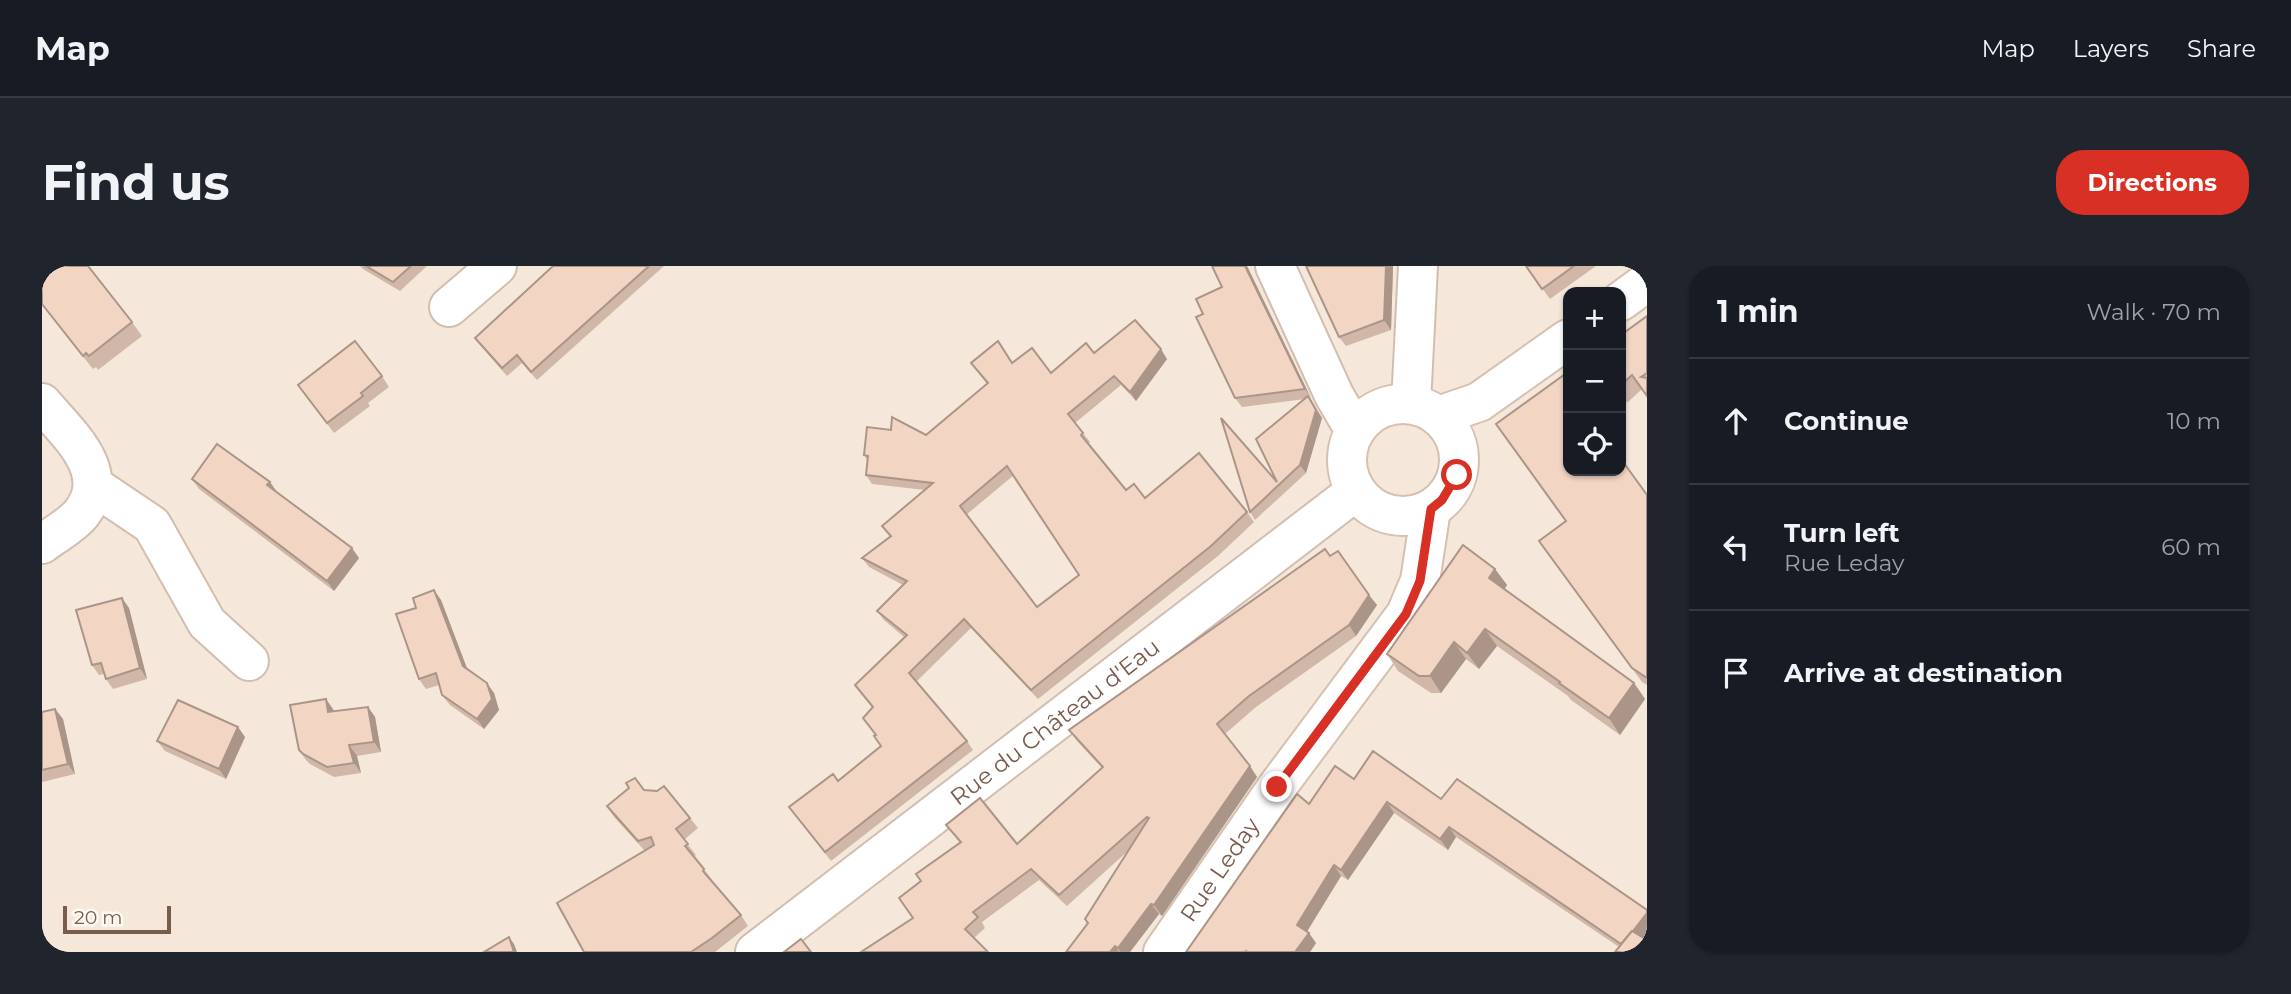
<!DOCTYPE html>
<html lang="en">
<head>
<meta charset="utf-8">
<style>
  :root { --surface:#171b24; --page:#20242c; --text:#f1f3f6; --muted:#9ea1a6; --line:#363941; --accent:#d93025 }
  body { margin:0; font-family:Montserrat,sans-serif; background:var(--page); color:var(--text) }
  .controls { position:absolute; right:21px; top:21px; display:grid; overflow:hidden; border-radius:14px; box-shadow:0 2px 5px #0004 }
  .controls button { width:63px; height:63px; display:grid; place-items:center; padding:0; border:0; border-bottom:2px solid var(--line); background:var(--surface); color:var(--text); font:35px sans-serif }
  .scale { position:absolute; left:21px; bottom:18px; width:108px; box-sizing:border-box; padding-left:7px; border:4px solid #7a5c4d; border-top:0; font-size:19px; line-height:24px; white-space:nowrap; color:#7a5c4d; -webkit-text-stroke:5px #fffaf3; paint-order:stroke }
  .stop { position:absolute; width:21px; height:21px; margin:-16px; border:5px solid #d93025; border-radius:50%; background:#fff }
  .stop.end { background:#d93025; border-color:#fff; box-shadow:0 2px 7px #0008 }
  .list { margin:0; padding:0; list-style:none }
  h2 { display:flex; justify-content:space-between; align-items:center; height:91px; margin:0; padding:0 28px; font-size:30px }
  h2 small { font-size:23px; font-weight:400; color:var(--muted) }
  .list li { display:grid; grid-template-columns:46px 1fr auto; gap:21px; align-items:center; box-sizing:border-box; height:126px; padding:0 28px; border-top:2px solid var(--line) }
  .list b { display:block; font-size:26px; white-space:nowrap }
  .list p { margin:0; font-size:23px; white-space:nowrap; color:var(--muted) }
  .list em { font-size:23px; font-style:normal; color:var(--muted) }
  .icon { flex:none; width:38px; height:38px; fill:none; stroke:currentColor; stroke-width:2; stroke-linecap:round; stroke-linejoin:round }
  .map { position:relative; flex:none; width:1605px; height:686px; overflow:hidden; border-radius:28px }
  header { display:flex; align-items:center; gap:42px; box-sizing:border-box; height:98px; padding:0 35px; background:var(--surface); border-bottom:2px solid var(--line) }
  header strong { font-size:33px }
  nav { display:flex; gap:38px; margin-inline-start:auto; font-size:24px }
  .intro { display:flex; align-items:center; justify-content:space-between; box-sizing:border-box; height:168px; padding:0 42px }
  h1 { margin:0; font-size:49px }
  .button { padding:18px 32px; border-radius:28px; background:var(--accent); color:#fff; font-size:24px; font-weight:700 }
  main { display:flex; gap:42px; padding:0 42px }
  aside { flex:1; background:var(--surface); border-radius:28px; box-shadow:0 2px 5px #0004 }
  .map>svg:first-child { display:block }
  .residential { fill:#f5e8da; fill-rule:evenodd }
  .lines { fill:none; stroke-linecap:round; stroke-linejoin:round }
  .street-casing { stroke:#d1beb0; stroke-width:42 }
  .secondary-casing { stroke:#d6c0b0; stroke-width:42 }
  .street { stroke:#fff; stroke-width:38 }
  .secondary { stroke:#fff; stroke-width:38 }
  .wall { fill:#d1b7a8; fill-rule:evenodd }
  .shaded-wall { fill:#aa9588 }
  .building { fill:#f3d5c3; stroke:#aa9588; stroke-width:2; fill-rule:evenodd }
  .route { stroke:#d93025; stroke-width:9 }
  .labels { text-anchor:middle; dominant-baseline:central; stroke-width:5; stroke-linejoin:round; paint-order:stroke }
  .street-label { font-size:23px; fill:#7a5c4d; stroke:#fffaf3 }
</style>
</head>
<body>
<header>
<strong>Map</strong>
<nav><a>Map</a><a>Layers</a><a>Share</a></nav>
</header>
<div class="intro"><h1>Find us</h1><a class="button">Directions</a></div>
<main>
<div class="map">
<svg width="1605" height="686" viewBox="0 0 1605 686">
  <rect width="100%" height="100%" fill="#fdf6ec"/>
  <path class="residential" d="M 0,0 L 1605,0 L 1605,686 L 0,686 ZM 1526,26 L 1579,26 L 1579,205 L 1526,205 Z"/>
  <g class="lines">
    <defs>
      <g id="street">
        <path d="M 1233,0 L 1292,129 L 1306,153 L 1315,162"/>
        <path d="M 407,41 L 455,0"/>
        <path d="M 0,137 C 26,168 72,206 39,248 C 30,259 12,269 0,278"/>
        <path d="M 1369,138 L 1376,0"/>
        <path d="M 52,220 L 110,259 L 165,357 L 207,395"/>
        <path id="s1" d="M 713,686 L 1314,225"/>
      </g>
      <g id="secondary">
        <path d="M 1579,35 L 1605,16"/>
        <circle cx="1361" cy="194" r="56"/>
        <path d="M 1396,150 L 1437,136 L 1526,73"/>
        <path id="s2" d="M 1121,686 L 1235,521 L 1364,348 L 1378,315 L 1389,243"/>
      </g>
    </defs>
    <use href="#street" class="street-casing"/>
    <use href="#secondary" class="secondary-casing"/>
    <use href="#street" class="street"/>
    <use href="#secondary" class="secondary"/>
  </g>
  <g class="wall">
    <path d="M 0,0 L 90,56 L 100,70 L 56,104 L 54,101 L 51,103 L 0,39 Z"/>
    <path d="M 318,0 L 385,0 L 358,25 L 321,3 Z"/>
    <path d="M 511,0 L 622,0 L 495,114 L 480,97 L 465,110 L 439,80 L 433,72 Z"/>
    <path d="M 1205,0 L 1268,132 L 1280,152 L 1264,207 L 1213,254 L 1208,246 L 1235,216 L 1263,133 L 1200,141 L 1193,132 L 1161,48 L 1180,21 Z"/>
    <path d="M 1264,0 L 1351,0 L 1349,64 L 1304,80 L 1297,71 Z"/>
    <path d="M 1484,0 L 1554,0 L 1508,33 Z"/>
    <path d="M 1605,50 L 1605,130 L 1600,123 L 1586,136 L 1579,135 L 1579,69 Z"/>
    <path d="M 963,85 L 970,97 L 1009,107 L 1052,87 L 1125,93 L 1094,135 L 1079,119 L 1033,157 L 1048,176 L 1046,178 L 1084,224 L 1103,232 L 1205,246 L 1212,256 L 1176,290 L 996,433 L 929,362 L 874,416 L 925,475 L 931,484 L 789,595 L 747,541 L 796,515 L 839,480 L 834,469 L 821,452 L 831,442 L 813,419 L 862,371 L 842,354 L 835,345 L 861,319 L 827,301 L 820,292 L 848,271 L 840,260 L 883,224 L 830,218 L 824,209 L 825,194 L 822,189 L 884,169 L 945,118 L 929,97 ZM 972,209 L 1037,309 L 995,341 L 924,249 Z"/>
    <path d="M 1526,106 L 1526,205 L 1605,229 L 1605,419 L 1600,416 L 1497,275 L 1524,255 L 1454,158 Z"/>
    <path d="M 340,110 L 347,121 L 326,137 L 328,140 L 292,167 L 256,119 Z"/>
    <path d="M 150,213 L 235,226 L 317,292 L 292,325 L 157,223 Z"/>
    <path d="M 1288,290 L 1335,339 L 1314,370 L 1214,441 L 1183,468 L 1215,511 L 1120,650 L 1117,648 L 1088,686 L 1024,686 L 1045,658 L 1043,653 L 1087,584 L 1025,640 L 997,614 L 940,656 L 943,662 L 932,672 L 871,652 L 879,615 L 918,577 L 904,559 L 975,578 L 1060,502 L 1035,475 L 1027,464 Z"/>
    <path d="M 1453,303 L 1465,319 L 1463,323 L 1592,417 L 1603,433 L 1578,469 L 1529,434 L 1526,430 L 1455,380 L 1437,403 L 1424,393 L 1399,427 L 1389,427 L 1356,405 L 1345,388 Z"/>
    <path d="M 399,334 L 425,403 L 452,427 L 457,444 L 442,463 L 408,439 L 400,429 L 397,419 L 384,423 L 377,413 Z"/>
    <path d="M 87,342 L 105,413 L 71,423 L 64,413 L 62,408 L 57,409 L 50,399 Z"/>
    <path d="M 326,441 L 333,451 L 339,486 L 315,490 L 319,507 L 292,511 L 268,498 L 264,494 L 257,484 L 291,443 L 292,446 Z"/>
    <path d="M 13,443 L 21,453 L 33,508 L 0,516 L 0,446 Z"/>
    <path d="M 203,471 L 184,513 L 123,485 L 115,475 Z"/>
    <path d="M 1312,513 L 1399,533 L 1605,644 L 1605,667 L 1601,672 L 1577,681 L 1414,571 L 1406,584 L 1352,547 L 1306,614 L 1299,610 L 1265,666 L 1274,677 L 1268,686 L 1144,686 L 1267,538 Z"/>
    <path d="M 602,524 L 615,525 L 648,552 L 656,562 L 642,574 L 654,589 L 652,590 L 670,614 L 669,615 L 699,649 L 706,660 L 673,686 L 542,686 L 603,585 L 572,551 L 565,540 Z"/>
  </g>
  <g class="shaded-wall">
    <path d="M 1203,0 L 1205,0 L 1269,132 L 1263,123 Z"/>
    <path d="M 1344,0 L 1351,0 L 1349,64 L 1342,54 Z"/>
    <path d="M 1119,83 L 1125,93 L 1094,135 L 1088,126 Z"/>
    <path d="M 1266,130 L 1280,152 L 1264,207 L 1258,199 Z"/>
    <path d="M 228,216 L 235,226 L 225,219 Z"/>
    <path d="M 310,282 L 317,292 L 292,325 L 285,315 Z"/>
    <path d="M 1453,303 L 1465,319 L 1459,328 L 1447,312 Z"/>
    <path d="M 392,324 L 399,334 L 428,410 L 421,400 Z"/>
    <path d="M 1327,329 L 1335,339 L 1314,370 L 1307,359 Z"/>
    <path d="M 80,332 L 87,342 L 105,413 L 98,402 Z"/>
    <path d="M 1443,363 L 1455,380 L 1437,403 L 1425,387 Z"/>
    <path d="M 1412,376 L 1424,393 L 1399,427 L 1388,410 Z"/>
    <path d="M 445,417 L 452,427 L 457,444 L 442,463 L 435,453 Z"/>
    <path d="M 1592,417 L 1603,433 L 1578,469 L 1567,452 Z"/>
    <path d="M 284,433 L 291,443 L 294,456 L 286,446 Z"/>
    <path d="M 326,441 L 333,451 L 339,486 L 332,476 Z"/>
    <path d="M 13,443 L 21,453 L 33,508 L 26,498 Z"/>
    <path d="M 196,461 L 203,471 L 184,513 L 177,503 Z"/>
    <path d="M 307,479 L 315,490 L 319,507 L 312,497 Z"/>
    <path d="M 1208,500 L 1215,511 L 1120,650 L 1112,639 Z"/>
    <path d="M 1345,536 L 1352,547 L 1306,614 L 1299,604 Z"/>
    <path d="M 1407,561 L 1414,571 L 1406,584 L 1398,573 Z"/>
    <path d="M 1292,599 L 1299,610 L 1262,670 L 1255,659 Z"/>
    <path d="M 1109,638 L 1117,648 L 1088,686 L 1078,686 L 1076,682 Z"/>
    <path d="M 1605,647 L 1605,667 L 1591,686 L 1582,679 Z"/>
    <path d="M 1267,667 L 1274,677 L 1268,686 L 1253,686 Z"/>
    <path d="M 467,671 L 472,678 L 475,686 L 472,686 Z"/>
    <path d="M 1073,680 L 1077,686 L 1068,686 Z"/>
  </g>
  <g class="building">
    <path d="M 0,0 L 46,0 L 90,56 L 47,90 L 44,87 L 41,90 L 0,38 Z"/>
    <path d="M 324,0 L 369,0 L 351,16 Z"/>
    <path d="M 511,0 L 607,0 L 489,106 L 475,89 L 460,102 L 433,72 Z"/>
    <path d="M 1170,0 L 1203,0 L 1263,123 L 1193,132 L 1154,51 L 1161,48 L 1154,33 L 1180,21 Z"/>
    <path d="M 1264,0 L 1344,0 L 1342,54 L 1297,71 Z"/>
    <path d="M 1484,0 L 1532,0 L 1500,23 Z"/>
    <path d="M 1605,50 L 1605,107 L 1599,111 L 1605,112 L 1605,130 L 1590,109 L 1579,119 L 1579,69 Z"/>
    <path d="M 1093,54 L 1119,83 L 1088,126 L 1072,110 L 1026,148 L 1041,167 L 1039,169 L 1084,224 L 1092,218 L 1103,232 L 1157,187 L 1205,246 L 1169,280 L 989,424 L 922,353 L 867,407 L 925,475 L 783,586 L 747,541 L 791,508 L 796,515 L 839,480 L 832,470 L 834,469 L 821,452 L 831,441 L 813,419 L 865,369 L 835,345 L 865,315 L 820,292 L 849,270 L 840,260 L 891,217 L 824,209 L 826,190 L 822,189 L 825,161 L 849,164 L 850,151 L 884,169 L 946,117 L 929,97 L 956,75 L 970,97 L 990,82 L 1009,107 L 1044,77 L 1052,87 ZM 965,200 L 1037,309 L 995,341 L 918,240 Z"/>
    <path d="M 313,75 L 340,110 L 319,127 L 321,130 L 285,157 L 256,119 Z"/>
    <path d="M 1526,106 L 1526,117 L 1524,117 L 1526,120 L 1526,205 L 1579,205 L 1579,193 L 1605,229 L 1605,412 L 1590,402 L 1497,275 L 1524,255 L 1454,158 Z"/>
    <path d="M 1266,130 L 1274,144 L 1258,199 L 1208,246 L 1179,152 L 1235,216 L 1214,173 Z"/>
    <path d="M 175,178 L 228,216 L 225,219 L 310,282 L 285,315 L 150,213 Z"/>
    <path d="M 1421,279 L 1453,303 L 1447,312 L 1592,417 L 1567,452 L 1517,417 L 1518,416 L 1443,363 L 1425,387 L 1412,376 L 1388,410 L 1377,410 L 1345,388 Z"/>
    <path d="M 1283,283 L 1288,290 L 1296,285 L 1327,329 L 1307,359 L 1207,430 L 1175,458 L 1208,500 L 1112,639 L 1109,638 L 1076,682 L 1073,680 L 1068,686 L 1024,686 L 1046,657 L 1043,653 L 1107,552 L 1105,551 L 1017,629 L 989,603 L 931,646 L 936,651 L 923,663 L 946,686 L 819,686 L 871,652 L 857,632 L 879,615 L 874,608 L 919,576 L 904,559 L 938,532 L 975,578 L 1061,501 L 1027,464 Z"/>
    <path d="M 392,324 L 421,400 L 445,417 L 450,433 L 435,453 L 400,429 L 394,407 L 377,413 L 354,348 L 374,342 L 371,332 Z"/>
    <path d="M 80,332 L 98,402 L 64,413 L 59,397 L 50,399 L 34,344 Z"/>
    <path d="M 284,433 L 286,446 L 326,441 L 332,476 L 307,479 L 312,497 L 285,501 L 261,488 L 257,484 L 248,439 Z"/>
    <path d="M 136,434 L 196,461 L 177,503 L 115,475 Z"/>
    <path d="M 13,443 L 26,498 L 0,504 L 0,446 Z"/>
    <path d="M 1331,485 L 1399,533 L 1415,513 L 1605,644 L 1605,647 L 1591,665 L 1590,665 L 1579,678 L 1407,561 L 1398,573 L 1345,536 L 1299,604 L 1292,599 L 1255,659 L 1267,667 L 1253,686 L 1205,686 L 1204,685 L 1203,686 L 1144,686 L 1255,528 L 1267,538 L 1293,500 L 1312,513 Z"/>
    <path d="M 593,512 L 602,524 L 615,525 L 622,520 L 648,552 L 634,563 L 646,578 L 643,580 L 662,603 L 661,605 L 699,649 L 670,672 L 649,686 L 542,686 L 515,637 L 612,579 L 609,571 L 596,575 L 565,540 L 587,522 L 584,517 Z"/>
    <path d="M 1590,665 L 1605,674 L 1605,686 L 1573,686 Z"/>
    <path d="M 467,671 L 472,686 L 442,686 Z"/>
    <path d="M 759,673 L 769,686 L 742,686 Z"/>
  </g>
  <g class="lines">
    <path class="route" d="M 1235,521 L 1364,348 L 1378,315 L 1389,243 L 1400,234 L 1415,209"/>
  </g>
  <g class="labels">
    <g class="street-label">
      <text stroke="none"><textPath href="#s1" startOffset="378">Rue du Château d'Eau</textPath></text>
      <text stroke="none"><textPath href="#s2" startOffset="100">Rue Leday</textPath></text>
    </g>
  </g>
</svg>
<div class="controls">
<button>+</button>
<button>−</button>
<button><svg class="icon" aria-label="locate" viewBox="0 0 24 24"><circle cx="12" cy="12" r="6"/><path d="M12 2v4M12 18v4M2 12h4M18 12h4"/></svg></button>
</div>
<div class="scale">20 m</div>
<div class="stop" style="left:1415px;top:209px"></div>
<div class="stop end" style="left:1235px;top:521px"></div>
</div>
<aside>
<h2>1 min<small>Walk · 70 m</small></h2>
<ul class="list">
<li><svg class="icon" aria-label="ahead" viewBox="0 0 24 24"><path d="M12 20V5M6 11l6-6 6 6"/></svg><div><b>Continue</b></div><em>10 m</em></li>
<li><svg class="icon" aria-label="left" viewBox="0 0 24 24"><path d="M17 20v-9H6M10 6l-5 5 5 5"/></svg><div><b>Turn left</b><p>Rue Leday</p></div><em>60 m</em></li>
<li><svg class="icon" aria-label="arrive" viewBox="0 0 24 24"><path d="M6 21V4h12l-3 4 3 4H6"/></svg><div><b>Arrive at destination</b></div></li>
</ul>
</aside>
</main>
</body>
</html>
